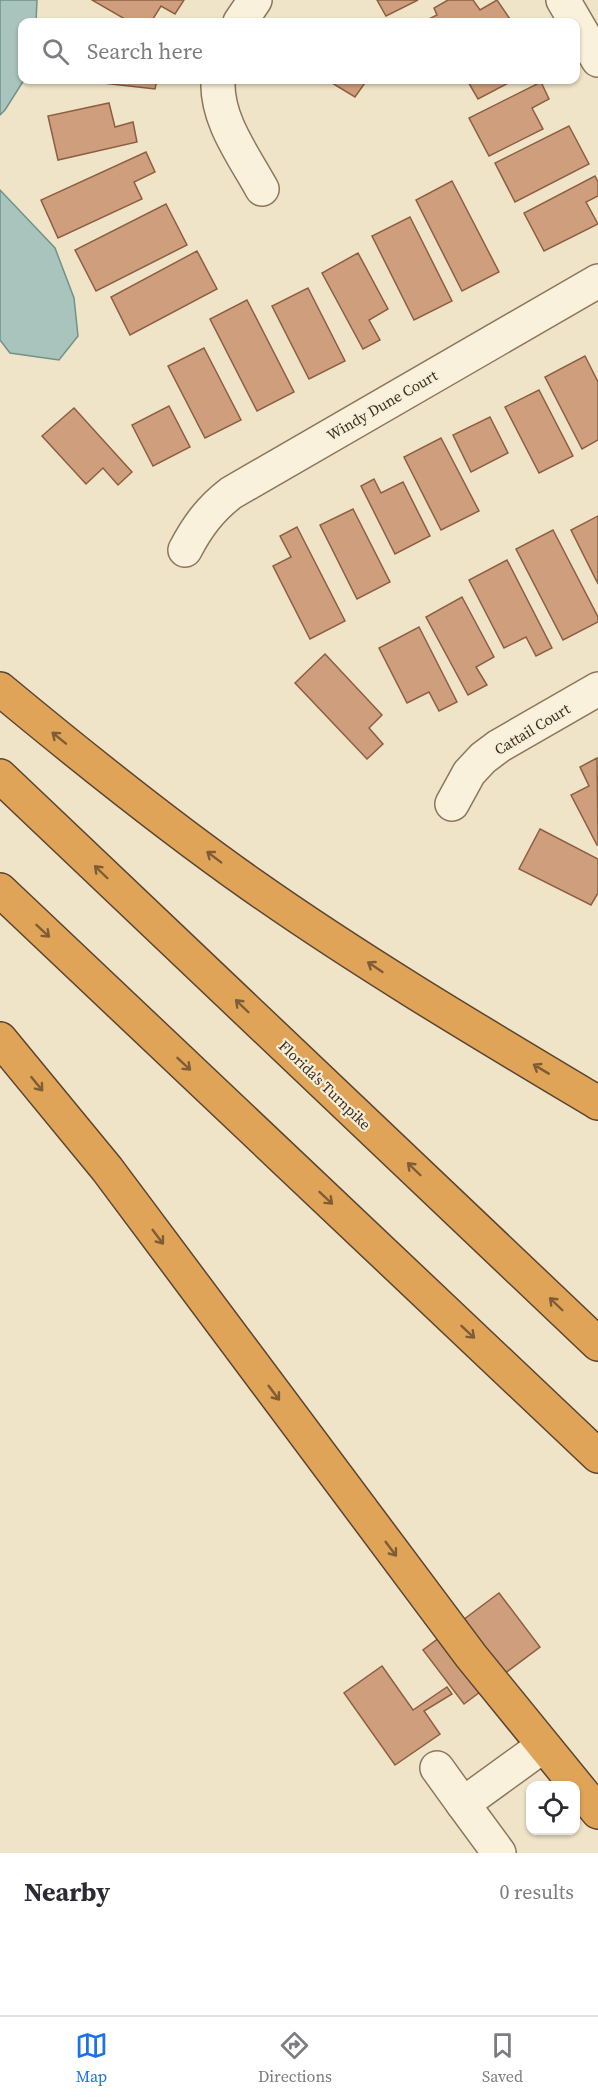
<!DOCTYPE html>
<html lang="en">
<head>
<meta charset="utf-8">
<style>
  :root { --surface:#fff; --page:#f7f7f7; --text:#2b2b33; --muted:#7c7c81; --line:#e1e1e2; --accent:#1a73e8 }
  body { margin:0; font-family:"Source Serif 4",serif; background:var(--page); color:var(--text) }
  .controls { position:absolute; right:18px; bottom:18px; display:grid; overflow:hidden; border-radius:12px; box-shadow:0 2px 4px #0004 }
  .controls button { width:54px; height:54px; display:grid; place-items:center; padding:0; border:0; border-bottom:2px solid var(--line); background:var(--surface); color:var(--text); font:30px sans-serif }
  .list { margin:0; padding:0; list-style:none }
  h2 { display:flex; justify-content:space-between; align-items:center; height:78px; margin:0; padding:0 24px; font-size:26px }
  h2 small { font-size:20px; font-weight:400; color:var(--muted) }
  .icon { flex:none; width:33px; height:33px; fill:none; stroke:currentColor; stroke-width:2; stroke-linecap:round; stroke-linejoin:round }
  .map { position:relative; flex:none; width:598px; height:1853px; overflow:hidden }
  .search { position:absolute; background:var(--surface); box-shadow:0 2px 4px #0004; left:18px; right:18px; top:18px; height:66px; display:flex; align-items:center; gap:15px; box-sizing:border-box; padding:0 21px; border-radius:12px; color:var(--muted); font-size:22px }
  .sheet { height:162px; background:var(--surface) }
  nav { display:flex; justify-content:space-around; align-items:center; box-sizing:border-box; height:84px; border-top:2px solid var(--line); background:var(--surface); font-size:16px; color:var(--muted) }
  nav a { display:grid; justify-items:center; gap:3px }
  nav .on { color:var(--accent) }
  .map>svg:first-child { display:block }
  .water { fill:#a9c4bc; stroke:#6f938a; stroke-width:1.5 }
  .building { fill:#cf9f7d; stroke:#8d5f41; stroke-width:1.5 }
  .lines { fill:none; stroke-linecap:round; stroke-linejoin:round }
  .minor-casing { stroke:#8d765c; stroke-width:36 }
  .highway-casing { stroke:#5b4430; stroke-width:36 }
  .minor { stroke:#faf1dc; stroke-width:33 }
  .highway { stroke:#e0a458; stroke-width:33 }
  .oneway { stroke:#7e5d36 }
  .labels { text-anchor:middle; dominant-baseline:central; stroke-width:4.5; stroke-linejoin:round; paint-order:stroke }
  .street-label { font-size:15px; fill:#3d2e20; stroke:#f7eed8 }
</style>
</head>
<body>
<div class="map">
<svg width="598" height="1853" viewBox="0 0 598 1853">
  <rect width="100%" height="100%" fill="#f0e4c8"/>
  <g class="water">
    <path d="M 0,0 L 37,0 L 36,22 L 22,22 L 22,80 L 24,80 L 5,110 L 0,115 Z"/>
    <path d="M 0,190 L 55,248 L 74,298 L 78,336 L 59,360 L 10,353 L 0,340 Z"/>
  </g>
  <g class="building">
    <path d="M 92,0 L 184,0 L 175,14 L 161,6 L 151,22 L 130,22 Z"/>
    <path d="M 377,0 L 418,0 L 386,16 Z"/>
    <path d="M 448,0 L 473,0 L 480,10 L 497,0 L 510,19 L 504,22 L 423,22 L 437,15 L 434,8 Z"/>
    <path d="M 76,80 L 157,80 L 155,89 Z"/>
    <path d="M 327,80 L 367,80 L 355,97 Z"/>
    <path d="M 467,80 L 514,80 L 478,99 Z"/>
    <path d="M 541,82 L 549,99 L 532,108 L 543,129 L 489,156 L 469,118 Z"/>
    <path d="M 109,103 L 115,127 L 133,122 L 137,142 L 58,160 L 48,116 Z"/>
    <path d="M 569,126 L 589,164 L 515,202 L 495,163 Z"/>
    <path d="M 146,152 L 155,172 L 134,182 L 142,199 L 58,238 L 41,200 Z"/>
    <path d="M 595,176 L 598,182 L 598,196 L 586,202 L 598,224 L 544,251 L 524,213 Z"/>
    <path d="M 452,181 L 499,272 L 462,291 L 416,200 Z"/>
    <path d="M 166,204 L 187,245 L 96,291 L 75,250 Z"/>
    <path d="M 410,217 L 452,301 L 414,320 L 372,236 Z"/>
    <path d="M 197,251 L 217,289 L 130,335 L 111,297 Z"/>
    <path d="M 358,253 L 388,309 L 369,320 L 380,340 L 363,349 L 322,273 Z"/>
    <path d="M 308,288 L 345,361 L 309,379 L 272,306 Z"/>
    <path d="M 247,300 L 294,392 L 257,411 L 210,319 Z"/>
    <path d="M 204,348 L 241,420 L 205,438 L 168,366 Z"/>
    <path d="M 585,356 L 598,382 L 598,440 L 582,449 L 545,377 Z"/>
    <path d="M 539,390 L 573,456 L 539,473 L 505,407 Z"/>
    <path d="M 169,406 L 190,447 L 153,466 L 132,425 Z"/>
    <path d="M 74,408 L 132,472 L 118,485 L 103,468 L 86,484 L 42,436 Z"/>
    <path d="M 490,417 L 508,453 L 471,472 L 453,435 Z"/>
    <path d="M 441,438 L 479,511 L 441,530 L 404,457 Z"/>
    <path d="M 374,479 L 381,493 L 403,482 L 430,536 L 395,554 L 361,486 Z"/>
    <path d="M 353,509 L 390,582 L 357,599 L 320,525 Z"/>
    <path d="M 598,516 L 598,584 L 571,530 Z"/>
    <path d="M 297,527 L 345,621 L 310,639 L 273,566 L 291,557 L 280,536 Z"/>
    <path d="M 553,530 L 598,617 L 598,622 L 563,640 L 516,549 Z"/>
    <path d="M 507,560 L 552,648 L 536,656 L 526,637 L 504,648 L 469,580 Z"/>
    <path d="M 462,597 L 494,657 L 476,667 L 487,685 L 468,695 L 426,617 Z"/>
    <path d="M 419,627 L 457,702 L 439,711 L 429,692 L 407,703 L 379,648 Z"/>
    <path d="M 325,654 L 382,715 L 369,728 L 383,744 L 367,759 L 295,683 Z"/>
    <path d="M 597,758 L 598,844 L 597,845 L 571,795 L 589,786 L 580,767 Z"/>
    <path d="M 540,829 L 598,859 L 598,893 L 591,905 L 519,869 Z"/>
    <path d="M 499,1593 L 540,1647 L 464,1704 L 423,1650 Z"/>
    <path d="M 382,1666 L 413,1710 L 447,1687 L 452,1694 L 424,1711 L 440,1734 L 395,1765 L 344,1693 Z"/>
  </g>
  <g class="lines">
    <defs>
      <g id="minor">
        <path d="M 563,0 L 598,60"/>
        <path d="M 240,22 L 255,0"/>
        <path d="M 218,80 C 216,120 244,156 262,189"/>
        <path d="M 185,550 C 197,527 210,509 231,493 L 598,281"/>
        <path d="M 452,804 L 469,773 L 483,758 L 499,746 L 598,689"/>
        <path d="M 437,1768 L 463,1804"/>
        <path d="M 499,1853 L 463,1804 L 543,1746"/>
      </g>
      <g id="highway">
        <path d="M 0,689 C 82,757 165,824 252,885 C 363,963 481,1033 598,1103"/>
        <path d="M 0,776 L 598,1344"/>
        <path d="M 0,890 L 598,1456"/>
        <path d="M 0,1039 L 107,1169 L 471,1656 L 598,1812"/>
      </g>
    </defs>
    <use href="#minor" class="minor-casing"/>
    <use href="#highway" class="highway-casing"/>
    <use href="#minor" class="minor"/>
    <use href="#highway" class="highway"/>
  </g>
  <defs><path id="oneway-shaft" d="M-6 0H5M1.5-3L5.5 0L1.5 3" fill="none" stroke-width="1.6" stroke-linecap="round" stroke-linejoin="round" transform="scale(1.5)"/></defs>
  <g class="oneway">
    <use href="#oneway-shaft" transform="translate(59 738) rotate(-141)"/>
    <use href="#oneway-shaft" transform="translate(214 857) rotate(-143)"/>
    <use href="#oneway-shaft" transform="translate(101 872) rotate(-136)"/>
    <use href="#oneway-shaft" transform="translate(43 931) rotate(43)"/>
    <use href="#oneway-shaft" transform="translate(375 967) rotate(-146)"/>
    <use href="#oneway-shaft" transform="translate(242 1006) rotate(-136)"/>
    <use href="#oneway-shaft" transform="translate(184 1064) rotate(43)"/>
    <use href="#oneway-shaft" transform="translate(541 1069) rotate(-149)"/>
    <use href="#oneway-shaft" transform="translate(37 1084) rotate(51)"/>
    <use href="#oneway-shaft" transform="translate(414 1169) rotate(-136)"/>
    <use href="#oneway-shaft" transform="translate(326 1198) rotate(43)"/>
    <use href="#oneway-shaft" transform="translate(158 1237) rotate(53)"/>
    <use href="#oneway-shaft" transform="translate(556 1304) rotate(-136)"/>
    <use href="#oneway-shaft" transform="translate(468 1332) rotate(43)"/>
    <use href="#oneway-shaft" transform="translate(274 1393) rotate(53)"/>
    <use href="#oneway-shaft" transform="translate(391 1549) rotate(53)"/>
  </g>
  <g class="labels">
    <g class="street-label">
      <text transform="translate(382 405) rotate(-30)">Windy Dune Court</text>
      <text transform="translate(532 729) rotate(-31)">Cattail Court</text>
      <text transform="translate(325 1085) rotate(44)">Florida's Turnpike</text>
    </g>
  </g>
</svg>
<div class="controls">
<button><svg class="icon" aria-label="locate" viewBox="0 0 24 24"><circle cx="12" cy="12" r="6"/><path d="M12 2v4M12 18v4M2 12h4M18 12h4"/></svg></button>
</div>
<div class="search"><svg class="icon" aria-label="search" viewBox="0 0 24 24"><circle cx="10" cy="10" r="6"/><path d="M15 15l6 6"/></svg>Search here</div>
</div>
<section class="sheet">
<h2>Nearby<small>0 results</small></h2>
<ul class="list">
</ul>
</section>
<nav>
<a class="on"><svg class="icon" aria-label="map" viewBox="0 0 24 24"><path d="M3 6l6-2 6 2 6-2v14l-6 2-6-2-6 2zM9 4v14M15 6v14"/></svg>Map</a>
<a><svg class="icon" aria-label="directions" viewBox="0 0 24 24"><path d="M12 3l9 9-9 9-9-9zM9 14v-3h6M13 9l2 2-2 2"/></svg>Directions</a>
<a><svg class="icon" aria-label="saved" viewBox="0 0 24 24"><path d="M7 4h10v16l-5-4-5 4z"/></svg>Saved</a>
</nav>
</body>
</html>
